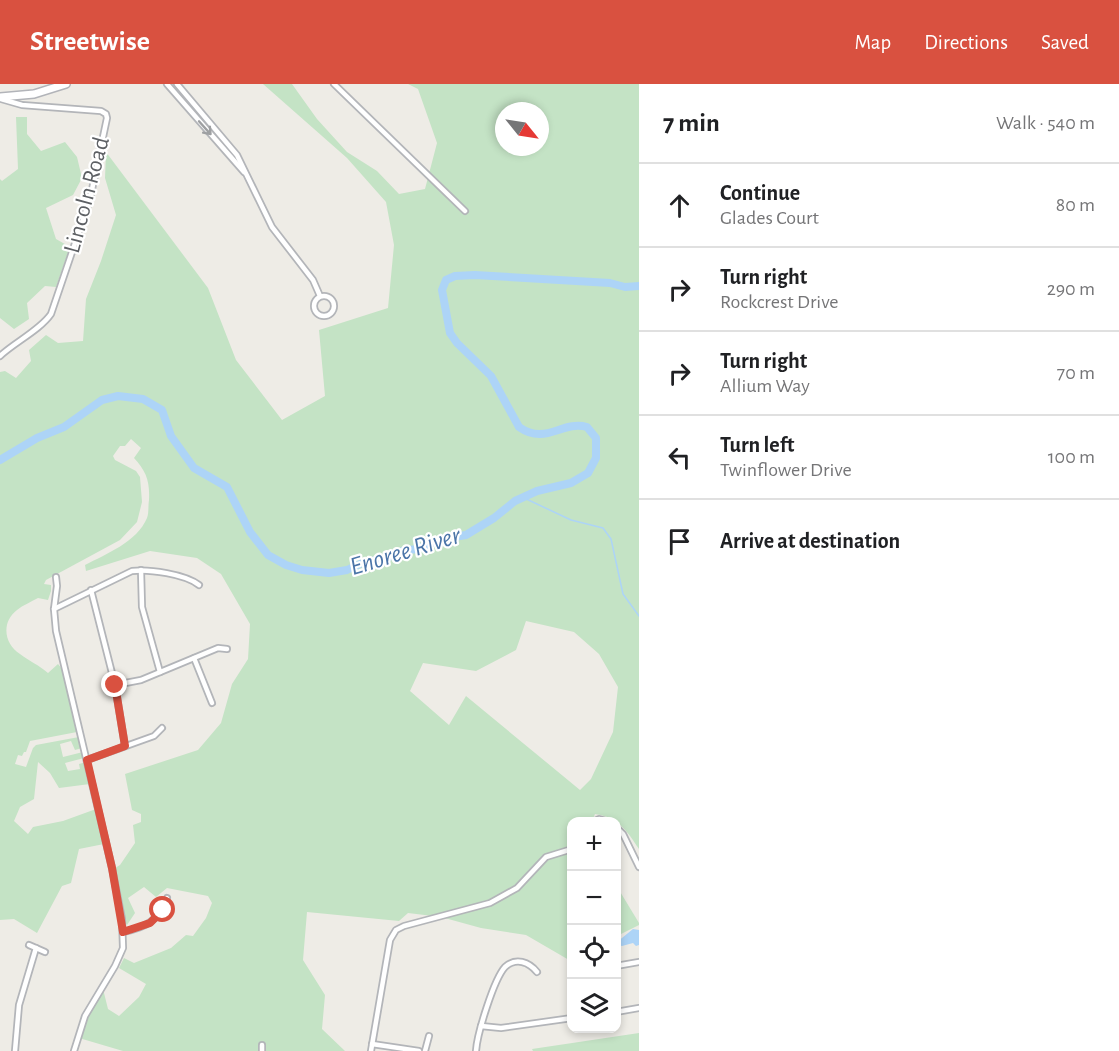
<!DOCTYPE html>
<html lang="en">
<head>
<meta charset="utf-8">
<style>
  :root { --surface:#fff; --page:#f6f6f6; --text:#202124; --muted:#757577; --line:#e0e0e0; --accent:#d95140 }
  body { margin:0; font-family:"Alegreya Sans",sans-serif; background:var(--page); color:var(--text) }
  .controls { position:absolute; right:18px; bottom:18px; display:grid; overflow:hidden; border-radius:12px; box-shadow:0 3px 9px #0003 }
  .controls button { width:54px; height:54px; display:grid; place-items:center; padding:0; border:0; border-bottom:2px solid var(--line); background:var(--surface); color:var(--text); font:30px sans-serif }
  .compass { position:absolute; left:495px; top:18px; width:54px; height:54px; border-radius:50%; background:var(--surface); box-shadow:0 3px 9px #0003; rotate:120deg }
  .stop { position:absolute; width:18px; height:18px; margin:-14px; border:4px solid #d95140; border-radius:50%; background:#fff }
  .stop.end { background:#d95140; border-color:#fff; box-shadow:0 2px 6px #0008 }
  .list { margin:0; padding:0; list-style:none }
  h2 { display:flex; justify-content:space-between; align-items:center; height:78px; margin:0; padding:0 24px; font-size:26px }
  h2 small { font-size:20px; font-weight:400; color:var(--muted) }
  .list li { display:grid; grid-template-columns:39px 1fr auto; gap:18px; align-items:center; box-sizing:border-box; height:84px; padding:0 24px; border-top:2px solid var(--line) }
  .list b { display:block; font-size:22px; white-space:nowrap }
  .list p { margin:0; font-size:20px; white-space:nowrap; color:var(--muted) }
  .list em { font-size:20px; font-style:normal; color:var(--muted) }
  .icon { flex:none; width:33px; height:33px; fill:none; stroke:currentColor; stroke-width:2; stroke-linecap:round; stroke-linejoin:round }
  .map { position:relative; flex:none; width:639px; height:967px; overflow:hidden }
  header { display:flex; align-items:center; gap:36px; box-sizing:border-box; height:84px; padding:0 30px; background:var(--accent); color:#fff }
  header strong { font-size:28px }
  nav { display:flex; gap:33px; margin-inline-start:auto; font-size:21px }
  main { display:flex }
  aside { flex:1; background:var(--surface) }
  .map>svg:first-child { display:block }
  .green { fill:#c4e3c5; fill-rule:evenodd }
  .water { fill:#add4f7 }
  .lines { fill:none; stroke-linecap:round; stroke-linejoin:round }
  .stream { stroke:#add4f7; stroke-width:1.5 }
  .river { stroke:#add4f7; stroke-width:8 }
  .street-casing { stroke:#b3b5b9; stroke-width:8 }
  .secondary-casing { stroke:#b2b4b9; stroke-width:10 }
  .street { stroke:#fff; stroke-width:4.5 }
  .secondary { stroke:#fff; stroke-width:7 }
  .oneway { stroke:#9ea0a2 }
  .route { stroke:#d95140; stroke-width:8 }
  .labels { text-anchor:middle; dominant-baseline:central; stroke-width:4.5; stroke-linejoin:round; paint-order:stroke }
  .street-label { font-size:24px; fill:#5d6064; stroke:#fff }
  .water-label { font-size:26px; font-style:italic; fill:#4b75a8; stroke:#fff }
</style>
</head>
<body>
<header>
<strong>Streetwise</strong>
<nav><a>Map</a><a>Directions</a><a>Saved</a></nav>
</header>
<main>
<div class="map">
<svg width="639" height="967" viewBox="0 0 639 967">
  <rect width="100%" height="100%" fill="#eeece6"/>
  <g class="green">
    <path d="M 263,0 L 292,0 L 317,35 L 347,68 L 377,87 L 399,110 L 425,105 L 437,59 L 418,5 L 408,0 L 639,0 L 639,765 C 627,747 618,733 595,730 L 592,737 L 572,738 L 571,875 L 569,876 L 526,851 L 481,844 L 441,833 L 408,829 L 399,837 L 307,828 L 303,876 L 325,911 L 322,945 L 345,967 L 123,967 L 79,954 L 90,926 L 103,905 L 108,925 L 119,932 L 139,913 L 146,900 L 119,884 L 124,874 L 134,879 L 171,864 L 186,851 L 193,852 L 206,834 L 212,819 L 208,812 L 167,804 L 156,813 L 144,803 L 128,814 L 135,829 L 127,841 L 125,838 L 115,784 L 120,781 L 135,759 L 133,741 L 141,738 L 141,730 L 132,726 L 125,690 L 198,666 L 221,639 L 232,600 L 248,575 L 250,540 L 221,490 L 197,474 L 150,467 L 86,487 L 85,481 C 106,470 137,458 147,434 C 149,429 148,422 149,416 C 150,397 146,387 134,374 L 141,364 L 131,355 L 125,362 L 120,362 L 113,372 L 115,376 L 136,387 L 140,393 L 142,418 L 137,438 L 120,456 L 46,496 L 44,500 L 51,501 L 51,507 L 48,516 L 38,514 C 31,518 23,521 17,526 C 1,538 4,560 20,570 C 29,577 39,581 48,589 L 58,580 L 63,586 L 77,648 L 30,657 L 26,668 L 24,668 L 22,672 L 18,671 L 15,680 L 26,683 L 33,664 L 36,661 L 79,653 L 82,664 L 75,666 L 71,657 L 60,660 L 63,673 L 83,668 L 84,674 L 65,679 L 68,687 L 80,685 L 79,680 L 86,678 L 90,700 L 59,704 L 50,689 L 38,678 L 34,715 L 20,723 L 14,737 L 28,750 L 33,743 L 63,737 L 96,725 L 104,760 L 79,765 L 71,799 L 62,802 L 37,849 L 14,835 L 0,836 L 0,288 L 5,287 L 16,294 L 31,277 L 29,266 L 46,251 L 58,259 L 83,257 L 86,215 L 101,177 L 116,131 L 105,94 L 106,68 L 208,204 L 236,276 L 282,336 L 325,312 L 319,246 L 388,224 L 394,161 L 386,118 L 347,74 ZM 504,27 L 540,27 L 540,63 L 504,63 ZM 526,537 L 574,548 L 599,570 L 618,603 L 613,648 L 591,695 L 580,706 L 466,612 L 449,641 L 410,607 L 423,579 L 476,587 L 516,566 Z"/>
    <path d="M 16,33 L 27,33 L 27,50 L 41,67 L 65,58 L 77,73 L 82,94 L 73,111 L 46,124 L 56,155 L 70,163 L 56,203 L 45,202 L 27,219 L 29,235 L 14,245 L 0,234 L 0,95 L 2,97 L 18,85 Z"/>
    <path d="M 616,801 L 639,839 L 639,841 L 617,852 Z"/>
    <path d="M 639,949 L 639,967 L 533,967 L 532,965 Z"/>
  </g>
  <path class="water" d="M 633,845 L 639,846 L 639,861 L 636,862 L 633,859 L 622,862 L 618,861 L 617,858 Z"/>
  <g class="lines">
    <path class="stream" d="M 522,413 L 571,436 L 603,444 L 611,455 L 623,510 L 639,532"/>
    <path class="river" d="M 0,376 L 37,354 L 64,343 L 102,316 L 118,312 L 143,315 L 162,326 L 171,352 L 194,384 L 227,403 L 250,448 L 268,471 L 286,481 L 302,486 L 329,489 L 347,486 L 362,479 L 387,474 L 402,467 L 417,465 L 442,455 L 466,451 L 494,434 L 515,417 L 537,407 L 571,399 L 588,389 L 596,374 L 596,354 L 587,343 C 562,336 546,362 519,343 L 491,292 L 457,259 L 450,249 L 442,206 L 446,196 L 455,192 L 475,191 L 610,199 L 625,203 L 639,202"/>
    <defs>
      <g id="street">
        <path d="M 167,0 L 244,88"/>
        <path d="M 177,0 L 237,71 L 272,143 L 313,196 L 320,212"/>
        <path d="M 334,0 L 465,127"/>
        <circle cx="324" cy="222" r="10"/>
        <path d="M 0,272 C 15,258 40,246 51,230 L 90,115 L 107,34 L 106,30 L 101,27 L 22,21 L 1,15"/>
        <path d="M 141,486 L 142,523 L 160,588"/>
        <path d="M 56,493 L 57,502 L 54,525 L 56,547 L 112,784 L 122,835 L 123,864 L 115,882 L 85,932 L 74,967"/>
        <path d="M 91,506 L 115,601 L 125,662"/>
        <path d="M 54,525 L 132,487 C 149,485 185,490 199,501"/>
        <path d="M 194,574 L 212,619"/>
        <path d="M 115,601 L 141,596 L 218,564 L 227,565"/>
        <path d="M 87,676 L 154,652 L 162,644"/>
        <path d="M 593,738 L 599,735 L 609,738"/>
        <path d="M 616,743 L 623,750 L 639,783"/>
        <path d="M 123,848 C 147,843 158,837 167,814"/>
        <path d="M 29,861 L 45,868"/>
        <path d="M 616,882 L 639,878"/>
        <path d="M 616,928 L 639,924"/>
        <path d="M 481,942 L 501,944 L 572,934"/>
        <path d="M 372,960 L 419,967"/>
        <path d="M 262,961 L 262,967"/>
        <path d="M 15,967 L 19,921 L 36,864"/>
        <path d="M 371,967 L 390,856 L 396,846 L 404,842 L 490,819 L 517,804 L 546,773 L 572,765"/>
        <path d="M 425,967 L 429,952"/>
        <path d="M 476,967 C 477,950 494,895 505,883 C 516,873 529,878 537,888"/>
      </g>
      <path id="secondary" d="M 0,13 L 34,10 L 66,0"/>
    </defs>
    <use href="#street" class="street-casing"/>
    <use href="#secondary" class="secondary-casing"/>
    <use href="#street" class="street"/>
    <use href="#secondary" class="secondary"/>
  </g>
  <defs><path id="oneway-shaft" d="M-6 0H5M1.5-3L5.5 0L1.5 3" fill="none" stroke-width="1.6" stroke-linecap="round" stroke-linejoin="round" transform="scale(1.5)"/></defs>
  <use class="oneway" href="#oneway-shaft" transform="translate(205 44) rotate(48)"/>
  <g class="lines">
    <path class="route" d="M 115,601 L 125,662 L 87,676 L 112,784 L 123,848 L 150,839 L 163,826"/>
  </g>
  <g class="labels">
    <g class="street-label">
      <text transform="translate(87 111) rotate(-75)">Lincoln Road</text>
    </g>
    <g class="water-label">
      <text transform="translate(405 467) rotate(-17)">Enoree River</text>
    </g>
  </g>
</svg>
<div class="controls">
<button>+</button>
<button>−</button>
<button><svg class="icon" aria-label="locate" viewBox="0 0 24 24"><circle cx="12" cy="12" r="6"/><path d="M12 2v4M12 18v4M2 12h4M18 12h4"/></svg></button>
<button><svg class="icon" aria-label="layers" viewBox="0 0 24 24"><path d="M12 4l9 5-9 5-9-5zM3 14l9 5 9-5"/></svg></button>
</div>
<svg class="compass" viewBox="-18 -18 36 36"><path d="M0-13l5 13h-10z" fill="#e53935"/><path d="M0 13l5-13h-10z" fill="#757577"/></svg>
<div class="stop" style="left:163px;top:826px"></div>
<div class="stop end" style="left:115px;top:601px"></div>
</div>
<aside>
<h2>7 min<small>Walk · 540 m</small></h2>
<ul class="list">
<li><svg class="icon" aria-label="ahead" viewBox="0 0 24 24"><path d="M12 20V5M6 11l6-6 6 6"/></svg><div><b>Continue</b><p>Glades Court</p></div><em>80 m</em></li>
<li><svg class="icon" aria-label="right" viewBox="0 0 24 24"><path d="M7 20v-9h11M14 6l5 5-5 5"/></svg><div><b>Turn right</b><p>Rockcrest Drive</p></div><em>290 m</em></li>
<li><svg class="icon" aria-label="right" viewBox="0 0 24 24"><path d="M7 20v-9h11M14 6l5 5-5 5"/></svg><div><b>Turn right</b><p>Allium Way</p></div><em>70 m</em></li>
<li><svg class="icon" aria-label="left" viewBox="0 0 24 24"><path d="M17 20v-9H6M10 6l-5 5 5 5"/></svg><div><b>Turn left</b><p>Twinflower Drive</p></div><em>100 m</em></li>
<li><svg class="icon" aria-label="arrive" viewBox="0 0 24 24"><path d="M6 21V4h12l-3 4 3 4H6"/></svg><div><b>Arrive at destination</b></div></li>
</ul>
</aside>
</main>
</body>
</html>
